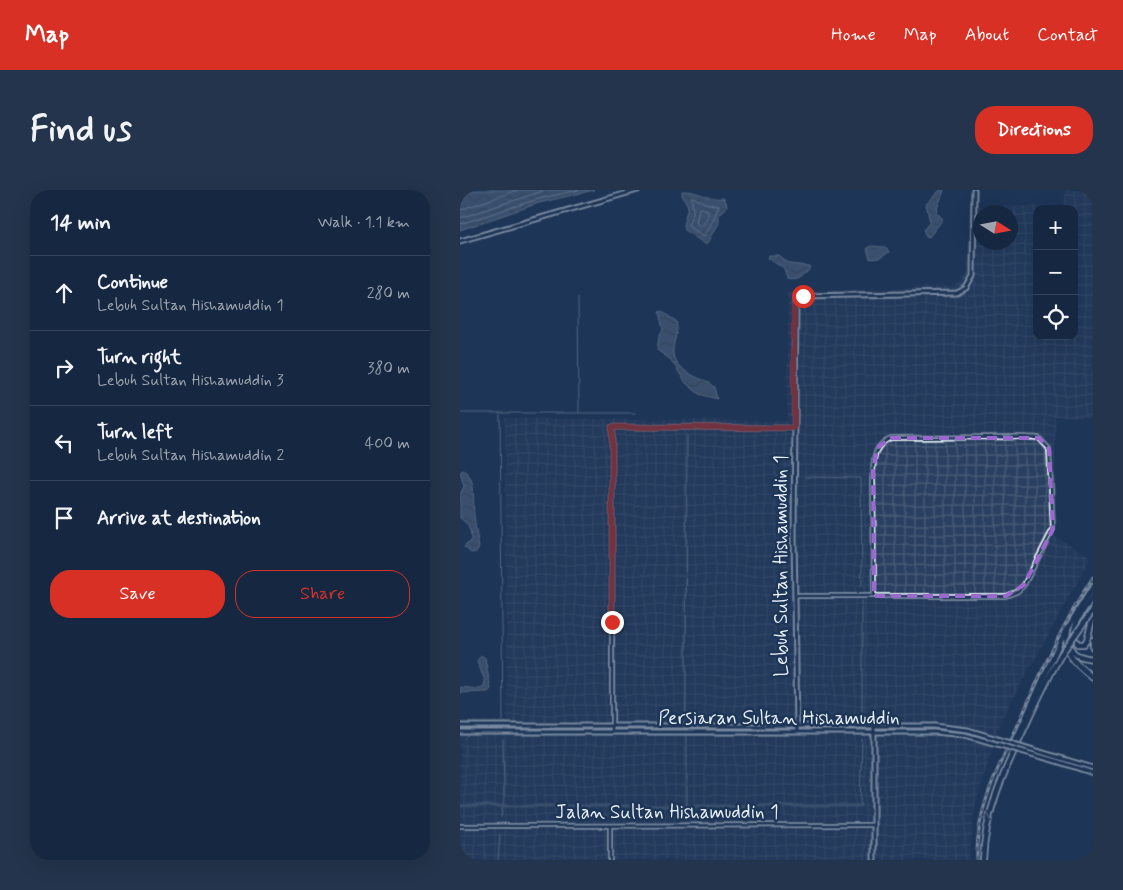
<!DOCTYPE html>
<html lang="en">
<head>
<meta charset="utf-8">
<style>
  :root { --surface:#162841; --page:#23344c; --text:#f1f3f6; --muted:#9ea6b1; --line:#35445a; --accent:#d93025 }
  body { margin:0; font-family:Mynerve,sans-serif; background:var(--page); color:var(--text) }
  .controls { position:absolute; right:15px; top:15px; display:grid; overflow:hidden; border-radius:10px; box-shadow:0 5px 20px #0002 }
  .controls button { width:45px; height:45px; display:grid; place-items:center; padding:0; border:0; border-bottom:1px solid var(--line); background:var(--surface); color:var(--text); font:25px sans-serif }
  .compass { position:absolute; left:513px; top:15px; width:45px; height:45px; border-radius:50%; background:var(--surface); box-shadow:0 5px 20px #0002; rotate:101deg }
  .stop { position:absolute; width:15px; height:15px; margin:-11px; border:4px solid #d93025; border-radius:50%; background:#fff }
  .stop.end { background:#d93025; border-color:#fff; box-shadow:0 1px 5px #0008 }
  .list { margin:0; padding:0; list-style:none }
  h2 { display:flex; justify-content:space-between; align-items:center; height:65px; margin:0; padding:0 20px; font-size:21px }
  h2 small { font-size:16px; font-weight:400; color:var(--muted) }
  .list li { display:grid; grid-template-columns:32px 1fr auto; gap:15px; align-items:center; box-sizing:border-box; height:75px; padding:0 20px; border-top:1px solid var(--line) }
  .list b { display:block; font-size:19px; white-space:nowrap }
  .list p { margin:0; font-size:16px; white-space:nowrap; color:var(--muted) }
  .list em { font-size:16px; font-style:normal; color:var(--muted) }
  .actions { display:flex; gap:10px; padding:15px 20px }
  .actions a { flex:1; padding:11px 0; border:1px solid var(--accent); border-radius:20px; text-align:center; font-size:18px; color:var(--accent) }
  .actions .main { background:var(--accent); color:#fff }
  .icon { flex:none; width:28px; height:28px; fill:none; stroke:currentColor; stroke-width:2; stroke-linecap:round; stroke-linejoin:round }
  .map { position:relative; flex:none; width:633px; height:670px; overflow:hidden; border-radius:20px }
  header { display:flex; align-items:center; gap:30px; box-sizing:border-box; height:70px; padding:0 25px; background:var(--accent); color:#fff }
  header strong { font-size:24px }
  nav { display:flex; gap:28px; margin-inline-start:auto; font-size:18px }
  .intro { display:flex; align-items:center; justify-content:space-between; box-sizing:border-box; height:120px; padding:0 30px }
  h1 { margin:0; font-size:35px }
  .button { padding:12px 22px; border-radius:20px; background:var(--accent); color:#fff; font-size:18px; font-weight:700 }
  main { display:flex; gap:30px; padding:0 30px }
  aside { flex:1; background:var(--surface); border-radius:20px; box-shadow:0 5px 20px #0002 }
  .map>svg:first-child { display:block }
  .industrial { fill:url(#industrial-grid); fill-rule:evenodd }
  .water { fill:url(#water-waves); stroke:#95a4b5 }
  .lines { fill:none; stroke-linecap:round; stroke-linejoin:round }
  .shore { stroke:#b0bdcc; stroke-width:1 }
  .stream { stroke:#95a4b5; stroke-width:1 }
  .canal { stroke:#5d7089; stroke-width:3 }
  .minor-casing { stroke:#e8f1f8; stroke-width:6 }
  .tertiary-casing { stroke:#e8f1f8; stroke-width:7 }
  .primary-casing { stroke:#e8f1f8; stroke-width:8 }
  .minor { stroke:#1d3557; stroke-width:2.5 }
  .tertiary { stroke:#1d3557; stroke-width:3 }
  .primary { stroke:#1d3557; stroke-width:4.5 }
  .rail-casing { stroke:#e8f1f8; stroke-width:3 }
  .rail { stroke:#1d3557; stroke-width:1; stroke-dasharray:4; stroke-linecap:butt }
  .tertiary-bridge-casing { stroke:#e8f1f8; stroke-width:7; stroke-linecap:butt }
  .primary-bridge-casing { stroke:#e8f1f8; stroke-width:8; stroke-linecap:butt }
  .tertiary-bridge { stroke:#1d3557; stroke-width:3 }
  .primary-bridge { stroke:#1d3557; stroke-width:4.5 }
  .oneway { stroke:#64778f }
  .route { stroke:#d93025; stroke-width:6 }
  .marked { fill:none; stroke:#9c67d0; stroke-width:4; stroke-dasharray:10 6; stroke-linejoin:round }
  .labels { text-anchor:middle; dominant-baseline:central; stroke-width:5; stroke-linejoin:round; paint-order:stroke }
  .street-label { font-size:19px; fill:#e8f1f8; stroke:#1d3557 }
</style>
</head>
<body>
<header>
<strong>Map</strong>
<nav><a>Home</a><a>Map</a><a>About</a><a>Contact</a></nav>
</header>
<div class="intro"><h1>Find us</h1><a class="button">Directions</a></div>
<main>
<aside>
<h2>14 min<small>Walk · 1.1 km</small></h2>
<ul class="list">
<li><svg class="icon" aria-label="ahead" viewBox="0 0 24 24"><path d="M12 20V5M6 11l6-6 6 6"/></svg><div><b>Continue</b><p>Lebuh Sultan Hishamuddin 1</p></div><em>280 m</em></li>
<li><svg class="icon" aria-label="right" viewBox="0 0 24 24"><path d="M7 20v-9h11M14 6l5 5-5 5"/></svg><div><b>Turn right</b><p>Lebuh Sultan Hishamuddin 3</p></div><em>380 m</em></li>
<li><svg class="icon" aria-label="left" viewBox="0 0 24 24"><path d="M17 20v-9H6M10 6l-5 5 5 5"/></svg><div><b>Turn left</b><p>Lebuh Sultan Hishamuddin 2</p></div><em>400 m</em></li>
<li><svg class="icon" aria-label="arrive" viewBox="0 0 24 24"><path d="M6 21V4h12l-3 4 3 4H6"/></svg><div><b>Arrive at destination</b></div></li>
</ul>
<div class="actions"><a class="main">Save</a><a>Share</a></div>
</aside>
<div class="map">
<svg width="633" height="670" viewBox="0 0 633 670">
  <defs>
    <pattern id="industrial-grid" width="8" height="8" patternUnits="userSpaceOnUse" patternTransform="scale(1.25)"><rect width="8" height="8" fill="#2a4162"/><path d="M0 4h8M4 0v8" fill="none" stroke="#495d79"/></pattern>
    <pattern id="water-waves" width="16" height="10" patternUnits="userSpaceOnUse" patternTransform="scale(1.25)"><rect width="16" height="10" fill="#5d7089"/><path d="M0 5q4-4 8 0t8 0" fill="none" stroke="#505a66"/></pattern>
  </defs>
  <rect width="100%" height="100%" fill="#1d3557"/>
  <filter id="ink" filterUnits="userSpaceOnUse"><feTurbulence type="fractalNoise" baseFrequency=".02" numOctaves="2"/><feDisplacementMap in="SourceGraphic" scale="10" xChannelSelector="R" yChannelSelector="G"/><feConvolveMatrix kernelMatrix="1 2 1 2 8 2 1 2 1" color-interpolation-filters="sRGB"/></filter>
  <g filter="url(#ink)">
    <path class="industrial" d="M 606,0 L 633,0 L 633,228 L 595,226 L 595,346 L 631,367 L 541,531 L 515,616 L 509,670 L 0,670 L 0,531 L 47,531 L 45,228 L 327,231 L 328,102 L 495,96 L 507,85 L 510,16 L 604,16 ZM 577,19 L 614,19 L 614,146 L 577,146 ZM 520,22 L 550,22 L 550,52 L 520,52 Z"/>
    <g class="water">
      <path d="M 0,0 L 134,0 L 79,13 L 0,40 Z"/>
      <path d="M 480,0 L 484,0 L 476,22 L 483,29 L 469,47 L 466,46 L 463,40 L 470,32 L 466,14 Z"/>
      <path d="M 222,1 C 239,0 245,10 263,8 L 266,11 L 267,17 L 259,25 L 259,33 L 248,53 L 245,54 L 224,40 L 223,35 L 228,16 L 222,5 Z"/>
      <path d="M 411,56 L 425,57 L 429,62 L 420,68 L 410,69 L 407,58 Z"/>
      <path d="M 309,66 L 319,66 L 329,74 L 349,76 L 350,78 C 342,85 339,92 327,89 L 324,79 L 308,68 Z"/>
      <path d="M 201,121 L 216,131 C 219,140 214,149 213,159 C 211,182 241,186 254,197 L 257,209 L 239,204 L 226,193 L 211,170 L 197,160 L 199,147 L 203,140 L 199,122 Z"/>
      <path d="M 3,280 C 18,289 12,310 14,325 C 15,336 17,346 19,357 L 16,362 L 11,363 L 4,357 L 11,350 C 11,339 8,334 0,328 L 0,305 L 4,296 L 0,282 Z"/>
      <path d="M 21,465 L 25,468 L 31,499 L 28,502 L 0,503 L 0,497 L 18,499 L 24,496 L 25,491 L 17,471 Z"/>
    </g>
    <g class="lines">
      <g class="shore">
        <path d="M 232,7 L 248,14 L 259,15 C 255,26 251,36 244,46 L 228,36 L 233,23 Z"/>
        <path d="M 243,18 L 248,21 L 248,29 L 241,37 L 236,33 L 239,19 Z"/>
        <path d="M 0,20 L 58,0"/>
        <path d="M 0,28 L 86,0"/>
        <path d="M 0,34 L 78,9 L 119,0"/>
      </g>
      <g class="stream">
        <path d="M 118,108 L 119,222"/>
        <path d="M 0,223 L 175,223"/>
        <path d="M 40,223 L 43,531"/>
        <path d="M 345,287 L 401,288 L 402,396"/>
        <path d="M 402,411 L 402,526"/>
        <path d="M 226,527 L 227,245"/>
        <path d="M 227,546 L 227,616"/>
        <path d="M 400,616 L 402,549"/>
        <path d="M 41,627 L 44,607 L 43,550"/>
        <path d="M 38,670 L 40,644"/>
      </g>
      <path class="canal" d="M 0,616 L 400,616"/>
      <defs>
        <g id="minor">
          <path d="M 335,406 L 546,406 L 558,401 L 564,395 L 593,339 L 589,259 L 579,248 L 559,247 L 431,248 C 416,254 414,265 413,281 L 414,406"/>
          <path d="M 152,541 L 152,237 L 334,238"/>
          <path d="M 0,636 L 414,635"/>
          <path d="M 150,670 L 150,636"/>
        </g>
        <g id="tertiary">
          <path d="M 0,51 L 178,0"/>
          <path d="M 0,536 L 474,536"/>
          <path d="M 337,541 L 334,345 L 336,112 L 343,106 L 497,103 L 506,98 L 513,86 L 514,0"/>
          <path d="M 0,542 L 474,542"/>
          <path d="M 597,567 L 633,578"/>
          <path d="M 596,571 L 633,583"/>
          <path d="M 414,670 L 414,536"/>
        </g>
        <g id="primary">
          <path d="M 633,406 C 626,418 605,440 618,454 L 624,454 L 627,450 L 633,426"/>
          <path d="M 608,440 C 601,463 617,475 633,488"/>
          <path d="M 633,450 L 633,457"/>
          <path d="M 609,452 C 611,466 621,467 633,469"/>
          <path d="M 553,556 L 601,449 L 633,397"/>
          <path d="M 523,670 C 525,621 544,582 564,539 C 576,513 588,487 602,463"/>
        </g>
      </defs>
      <use href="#minor" class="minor-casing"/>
      <use href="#tertiary" class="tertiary-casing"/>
      <use href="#primary" class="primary-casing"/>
      <use href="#minor" class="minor"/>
      <use href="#tertiary" class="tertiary"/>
      <use href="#primary" class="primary"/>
      <defs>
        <path id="rail" d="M 517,670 C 515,618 541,572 562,526 C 583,478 604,431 633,387"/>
      </defs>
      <use href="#rail" class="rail-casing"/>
      <use href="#rail" class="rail"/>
      <defs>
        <g id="tertiary-bridge">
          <path d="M 474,536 L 508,540 L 597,567"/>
          <path d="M 474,542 L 505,545 L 596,571"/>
        </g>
        <path id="primary-bridge" d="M 602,463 L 633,420"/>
      </defs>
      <use href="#tertiary-bridge" class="tertiary-bridge-casing"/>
      <use href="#primary-bridge" class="primary-bridge-casing"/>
      <use href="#tertiary-bridge" class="tertiary-bridge"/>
      <use href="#primary-bridge" class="primary-bridge"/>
    </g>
    <defs><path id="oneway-chevron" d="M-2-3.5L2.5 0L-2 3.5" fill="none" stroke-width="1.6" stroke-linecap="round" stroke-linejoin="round" transform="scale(1.25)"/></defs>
    <use class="oneway" href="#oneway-chevron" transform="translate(528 628) rotate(-78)"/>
  </g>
  <g class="lines" filter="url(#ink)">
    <path class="route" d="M 152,432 L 152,237 L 334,238 L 334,118 L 338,108 L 343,106"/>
  </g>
  <path d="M0 0H633V670H0ZM 431,248 L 579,248 L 589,259 L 593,339 L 564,395 L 546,406 L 414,406 L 413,281 L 417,258 Z" fill="#1d3557" fill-opacity=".55" fill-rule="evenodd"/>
  <path class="marked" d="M 431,248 L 579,248 L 589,259 L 593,339 L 564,395 L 546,406 L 414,406 L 413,281 L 417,258 Z"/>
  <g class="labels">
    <g class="street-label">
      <text transform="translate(321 376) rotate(-90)">Lebuh Sultan Hishamuddin 1</text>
      <text x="319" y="528">Persiaran Sultan Hishamuddin</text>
      <text x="207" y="622">Jalan Sultan Hishamuddin 1</text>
    </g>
  </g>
</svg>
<div class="controls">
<button>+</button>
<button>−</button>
<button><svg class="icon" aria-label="locate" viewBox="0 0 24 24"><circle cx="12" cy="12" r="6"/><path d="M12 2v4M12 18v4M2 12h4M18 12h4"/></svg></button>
</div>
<svg class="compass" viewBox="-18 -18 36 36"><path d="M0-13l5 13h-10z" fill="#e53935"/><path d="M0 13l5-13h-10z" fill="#9ea6b1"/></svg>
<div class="stop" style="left:343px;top:106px"></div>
<div class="stop end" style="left:152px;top:432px"></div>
</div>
</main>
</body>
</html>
